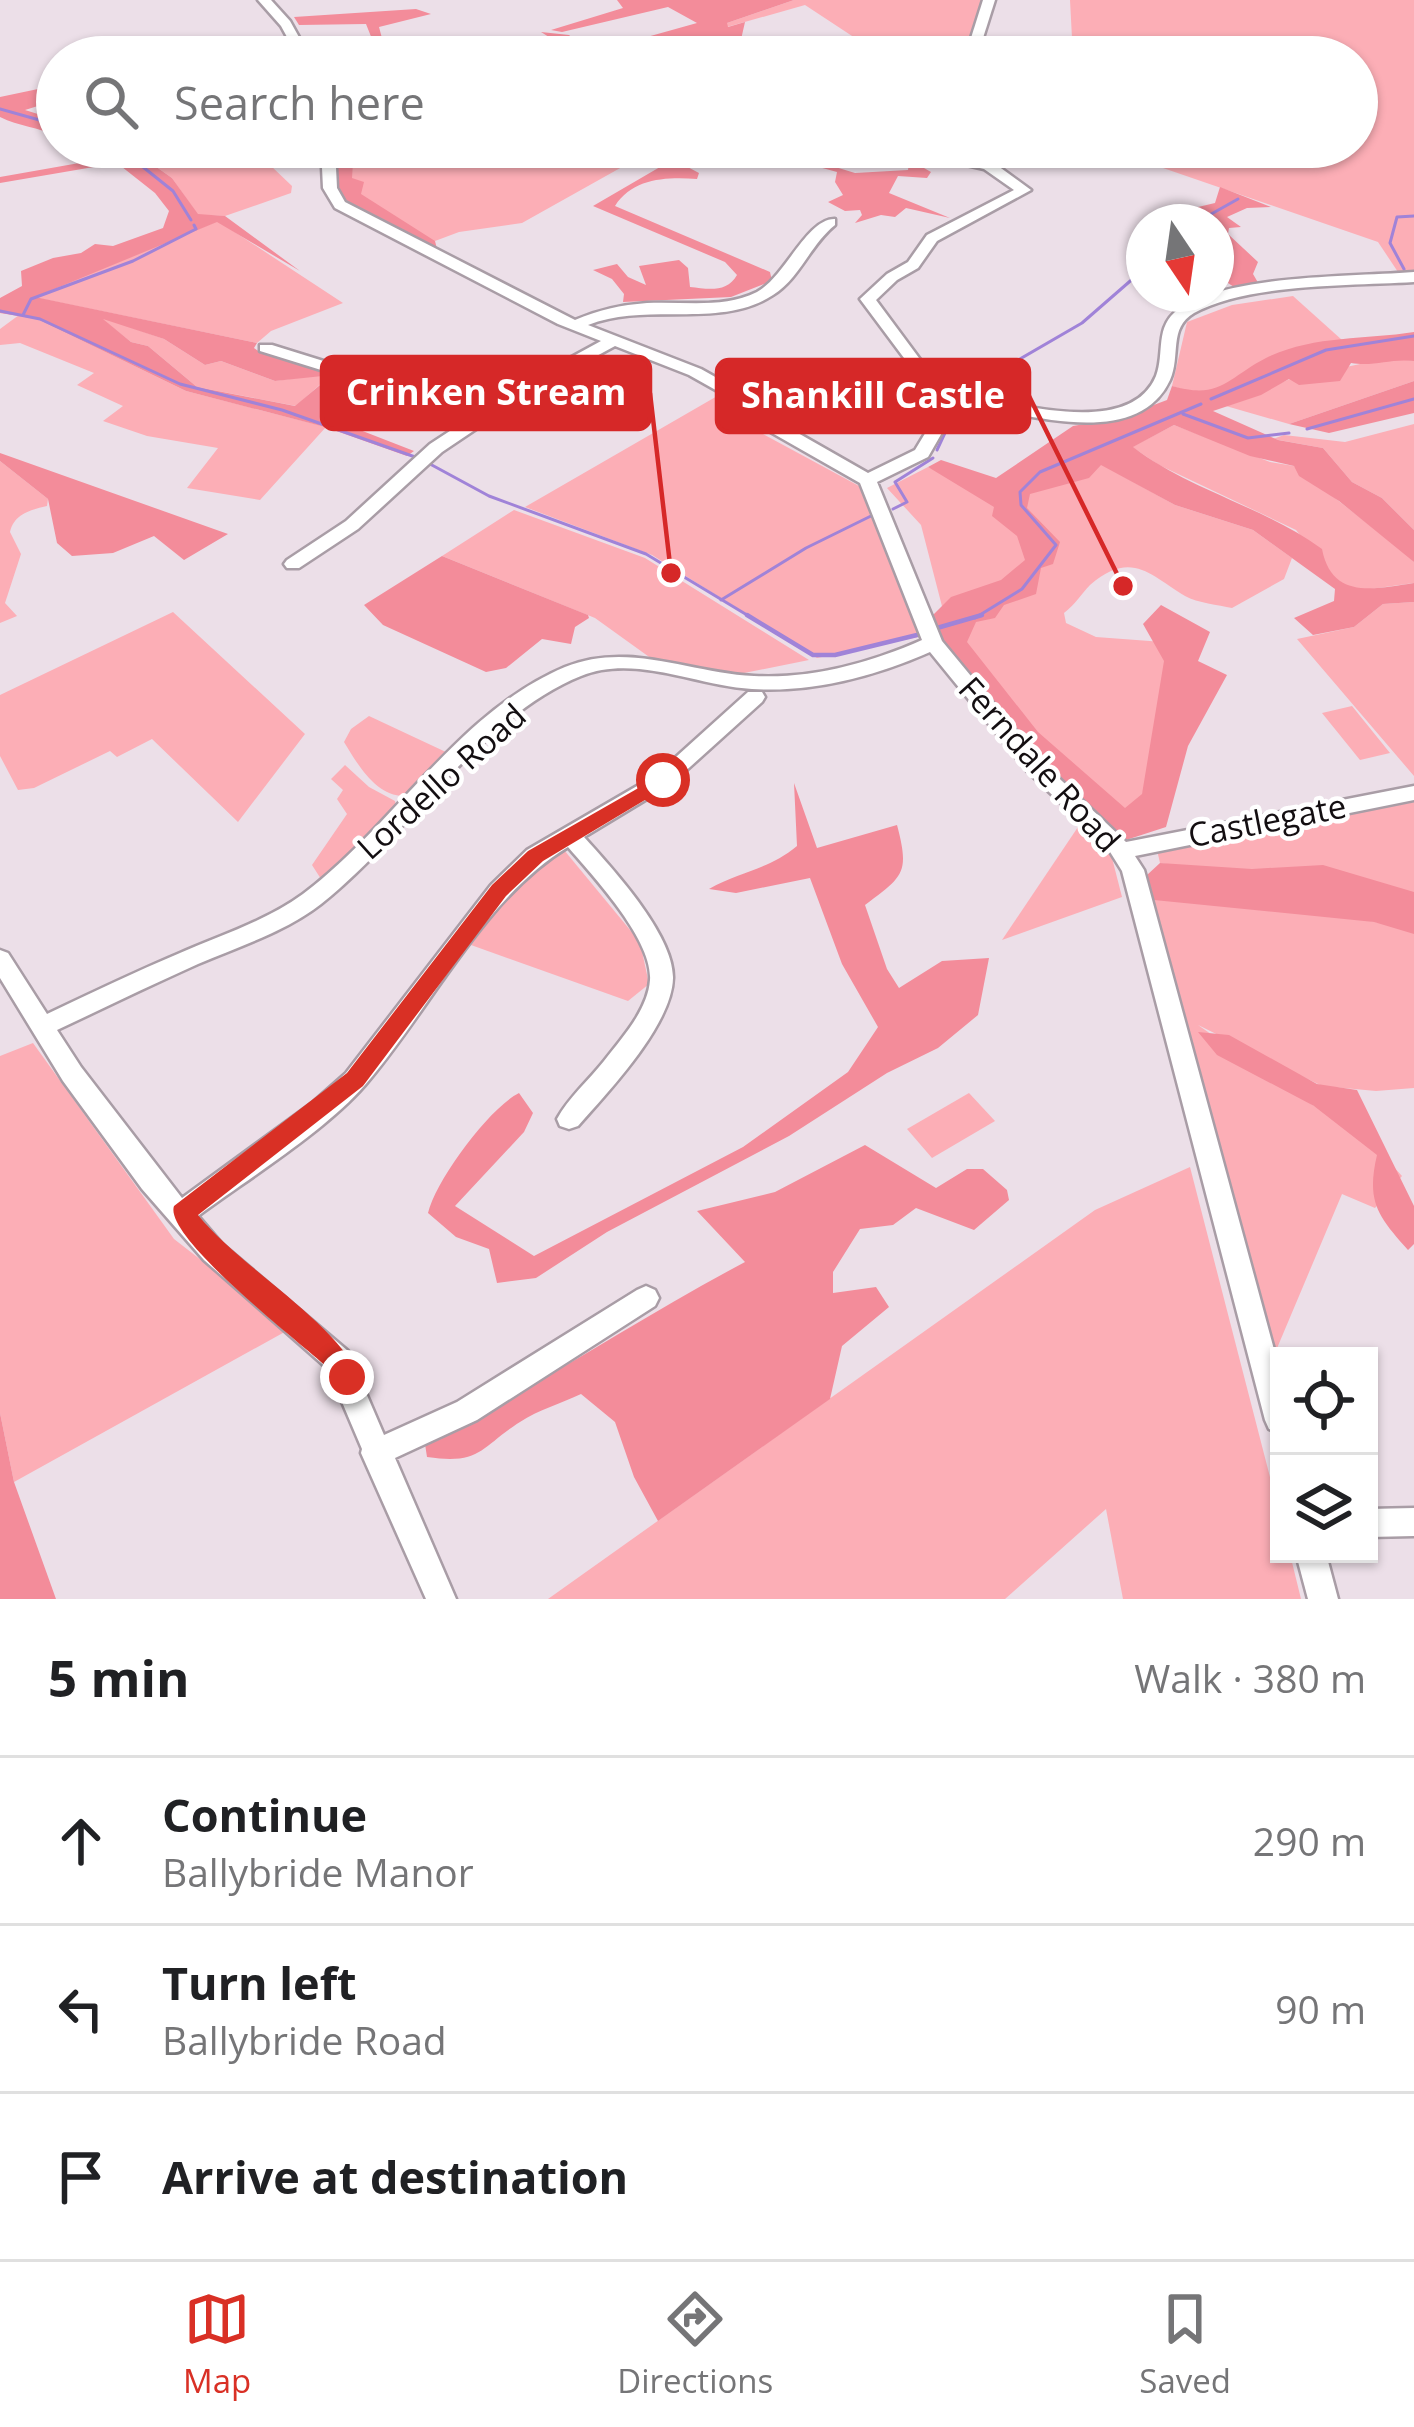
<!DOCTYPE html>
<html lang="en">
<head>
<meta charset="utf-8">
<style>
  :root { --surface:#fff; --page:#f2f2f2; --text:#202124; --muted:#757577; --line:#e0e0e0; --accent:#d93025 }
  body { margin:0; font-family:"Open Sans",sans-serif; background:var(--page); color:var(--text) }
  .controls { position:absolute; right:36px; bottom:36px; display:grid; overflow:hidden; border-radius:0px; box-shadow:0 3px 9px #0004 }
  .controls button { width:108px; height:108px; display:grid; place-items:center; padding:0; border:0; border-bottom:3px solid var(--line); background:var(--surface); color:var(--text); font:60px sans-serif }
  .compass { position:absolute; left:1126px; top:204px; width:108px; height:108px; border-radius:50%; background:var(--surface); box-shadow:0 3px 9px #0004; rotate:167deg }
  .stop { position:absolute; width:36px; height:36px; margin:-27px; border:9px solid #d93025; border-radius:50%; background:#fff }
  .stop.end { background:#d93025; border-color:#fff; box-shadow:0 3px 12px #0008 }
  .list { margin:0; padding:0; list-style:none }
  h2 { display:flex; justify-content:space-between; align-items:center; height:156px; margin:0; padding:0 48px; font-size:51px }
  h2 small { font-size:39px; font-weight:400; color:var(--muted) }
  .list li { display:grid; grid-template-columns:78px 1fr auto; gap:36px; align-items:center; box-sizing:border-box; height:168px; padding:0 48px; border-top:3px solid var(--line) }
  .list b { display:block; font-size:45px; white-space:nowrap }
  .list p { margin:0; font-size:39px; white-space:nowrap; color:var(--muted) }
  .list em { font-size:39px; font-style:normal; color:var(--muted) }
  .icon { flex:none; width:66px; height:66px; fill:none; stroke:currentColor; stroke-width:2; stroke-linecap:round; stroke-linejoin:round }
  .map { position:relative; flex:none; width:1414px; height:1599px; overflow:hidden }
  .search { position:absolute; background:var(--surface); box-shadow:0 3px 9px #0004; left:36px; right:36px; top:36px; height:132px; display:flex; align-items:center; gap:30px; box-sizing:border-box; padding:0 42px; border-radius:66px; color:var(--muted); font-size:45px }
  .sheet { height:660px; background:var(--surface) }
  nav { display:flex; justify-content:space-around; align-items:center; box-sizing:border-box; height:168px; border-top:3px solid var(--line); background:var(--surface); font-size:33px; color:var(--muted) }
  nav a { display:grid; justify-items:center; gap:6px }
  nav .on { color:var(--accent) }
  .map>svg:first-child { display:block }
  .green { fill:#fcaeb6 }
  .forest { fill:#f38c9a; fill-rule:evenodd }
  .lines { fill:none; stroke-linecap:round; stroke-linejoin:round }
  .stream-far1 { stroke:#a083d8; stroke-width:3 }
  .stream { stroke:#a083d8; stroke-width:4.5 }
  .minor-casing { stroke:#a99da6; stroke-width:5 }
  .minor { fill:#fff; fill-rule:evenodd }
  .route { fill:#d93025 }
  .labels { text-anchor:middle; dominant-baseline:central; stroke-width:9; stroke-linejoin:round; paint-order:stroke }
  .street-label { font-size:33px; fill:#130e11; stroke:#fff }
  .leader { fill:none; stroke:#d62828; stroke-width:4.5 }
  .callout-dot { fill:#d62828; stroke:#fff; stroke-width:4.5 }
  .callout { fill:#d62828; stroke:#d62828; stroke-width:4.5 }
  .callout-label { font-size:36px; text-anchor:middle; font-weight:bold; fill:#fff }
</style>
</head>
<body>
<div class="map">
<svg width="1414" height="1599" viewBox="0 0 1414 1599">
  <rect width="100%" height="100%" fill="#ecdfe8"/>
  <g class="green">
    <path d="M 794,0 L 985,0 L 967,57 L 884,57 L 805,5 L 727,27 L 727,23 Z"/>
    <path d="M 1070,0 L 1414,0 L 1414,271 L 1398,272 L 1378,242 L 1102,147 L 1357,147 L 1357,57 L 1073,57 Z"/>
    <path d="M 550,37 L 566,47 L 551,57 L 463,57 L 452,44 C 485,40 520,53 550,37 Z"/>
    <path d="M 128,147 L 251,147 L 292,186 L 291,193 L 225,216 L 198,215 L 172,178 Z"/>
    <path d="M 341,147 L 596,147 L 622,167 L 522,223 L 459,232 L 427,244 L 346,199 Z"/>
    <path d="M 218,221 L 343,303 L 271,331 L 257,343 L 33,297 Z"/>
    <path d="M 1293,296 L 1342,340 L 1209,398 L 1172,386 L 1187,322 L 1232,305 Z"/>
    <path d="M 19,315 L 37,319 L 186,391 L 326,427 L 260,500 L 187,488 L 218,448 L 147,436 L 103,421 L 123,406 L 77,385 L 94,373 L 20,343 L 0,345 L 0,329 Z"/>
    <path d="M 98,316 L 164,339 L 205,365 L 221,361 L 275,381 L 333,373 L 296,406 L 197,387 L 148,346 L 131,342 Z"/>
    <path d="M 1388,358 L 1414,361 L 1414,381 L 1289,424 L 1226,406 L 1290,379 Z"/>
    <path d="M 719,395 L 748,426 L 859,486 L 874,503 L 923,636 L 817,658 L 652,555 L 525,507 Z"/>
    <path d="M 1414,424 L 1414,530 L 1382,498 L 1352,482 L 1323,448 L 1273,439 L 1284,435 L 1345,442 Z"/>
    <path d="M 1174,425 L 1270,462 L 1294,466 L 1409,556 L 1414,562 L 1414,583 L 1356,591 L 1338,582 L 1296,530 L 1159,465 L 1132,447 Z"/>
    <path d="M 0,461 L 48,499 L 47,506 C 30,510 14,514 10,532 L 21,554 L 5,603 L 17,616 L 0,623 Z"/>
    <path d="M 1101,464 L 1175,505 L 1253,530 L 1292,558 L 1284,579 L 1232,608 C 1218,605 1198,603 1185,596 C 1151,576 1132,549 1090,585 C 1081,594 1076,604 1064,613 L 1066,623 L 1096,637 L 1163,642 L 1176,699 L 1127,837 L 951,641 L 921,525 L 887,488 L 928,467 L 1006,501 Z"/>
    <path d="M 514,510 L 645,558 L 809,660 L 734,675 L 652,659 L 595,618 L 442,556 Z"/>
    <path d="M 1414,602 L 1414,776 L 1297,639 L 1354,627 L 1383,604 Z"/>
    <path d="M 173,612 L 305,734 L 238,822 L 152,739 L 117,757 L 110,751 L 34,788 L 18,790 L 0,756 L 0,695 Z"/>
    <path d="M 1352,706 L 1390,753 L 1360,760 L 1322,713 Z"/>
    <path d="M 369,716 L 448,753 L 407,796 C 377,798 358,765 344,742 L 351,729 Z"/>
    <path d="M 345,765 L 369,787 L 395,801 L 396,807 L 321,879 L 312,865 L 347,814 L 337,799 L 343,790 L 331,779 Z"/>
    <path d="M 1414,802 L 1414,901 L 1160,863 L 1157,850 Z"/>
    <path d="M 1080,824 L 1111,854 L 1122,897 L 1002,940 Z"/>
    <path d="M 564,850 L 640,942 L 649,984 L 628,1001 L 471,945 L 525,873 Z"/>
    <path d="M 1147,875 L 1414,930 L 1414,1088 L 1376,1091 L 1322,1086 L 1198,1025 L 1314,1106 L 1341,1109 L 1402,1176 L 1375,1208 L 1342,1194 L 1275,1353 Z"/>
    <path d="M 33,1043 L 174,1239 L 290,1329 L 14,1482 L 0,1413 L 0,1056 Z"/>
    <path d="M 969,1093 L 995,1121 L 932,1158 L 907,1129 Z"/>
    <path d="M 1190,1167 L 1279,1512 L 1279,1554 L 1290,1554 L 1301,1599 L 1123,1599 L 1106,1509 L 1005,1599 L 548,1599 L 1095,1210 Z"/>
  </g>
  <g class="forest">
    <path d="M 617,0 L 794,0 L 727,23 L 728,27 L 745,22 L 740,44 L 726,45 L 726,53 L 551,57 L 565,47 L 541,32 L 569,35 L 583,47 L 629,42 L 697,23 L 668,7 L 562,32 L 551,30 L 623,8 Z"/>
    <path d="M 416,9 L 431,14 L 379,27 L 383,42 L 403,55 L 400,57 L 374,57 L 365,49 L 374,44 L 366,24 L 299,25 L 294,17 Z"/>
    <path d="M 57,85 L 57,100 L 25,110 L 57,120 L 57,137 C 38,126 19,127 0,117 L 0,97 Z"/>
    <path d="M 89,147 L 128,147 L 172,178 L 198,214 L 225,216 L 300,271 L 217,222 L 35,297 L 257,343 L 254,348 L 261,353 L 395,391 L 367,389 L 361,398 L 324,416 L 414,451 L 407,456 L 325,427 L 186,391 L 37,319 L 0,313 L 0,298 L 22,286 L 21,271 L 53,258 L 81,253 L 95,244 L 113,246 L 163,228 L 169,211 L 155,193 L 117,163 L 0,183 L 0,177 L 102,159 ZM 103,319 L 164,339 L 205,365 L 221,361 L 275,381 L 332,375 L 295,406 L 197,387 L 148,346 L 131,342 Z"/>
    <path d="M 334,147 L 354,147 L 352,178 L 364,182 L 361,194 L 435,241 L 437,249 L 340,197 Z"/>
    <path d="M 682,147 L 705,147 L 682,164 L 699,173 L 697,179 C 666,177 633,178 615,206 L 770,272 L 772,281 L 731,297 L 623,302 L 624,294 L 612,279 L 593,270 L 617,264 L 628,277 L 646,285 L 639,266 L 679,260 L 688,268 L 690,287 C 708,289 727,293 737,275 L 725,262 L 593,206 L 684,153 Z"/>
    <path d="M 746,147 L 773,148 L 855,173 L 908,170 L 910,156 L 925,156 L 924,168 L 931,172 L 927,178 L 898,176 L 889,193 L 950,218 L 906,208 L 895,217 L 881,215 L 855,223 L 862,215 L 860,210 L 845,211 L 828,202 L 843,195 L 835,182 L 837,172 Z"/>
    <path d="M 1220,187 L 1271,207 L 1247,208 L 1227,217 L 1241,227 L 1229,228 L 1228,234 L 1258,262 L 1253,274 L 1260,286 L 1237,289 L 1222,279 L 1225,273 L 1216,267 L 1216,222 L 1183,222 L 1198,207 L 1215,203 Z"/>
    <path d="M 1414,332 L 1414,361 C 1390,358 1375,367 1351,363 L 1340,381 L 1299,385 L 1289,379 L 1261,395 L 1213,411 L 1278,440 L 1323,448 L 1352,482 L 1382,498 L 1414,530 L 1414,562 L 1339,501 L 1299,476 L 1294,466 L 1250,456 L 1174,425 L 1133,447 C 1189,490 1265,507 1322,549 C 1332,600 1374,589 1414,583 L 1414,602 L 1383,604 L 1354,627 L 1313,635 L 1294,618 L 1334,601 L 1335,589 L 1253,530 L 1175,505 L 1101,465 L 1089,478 L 1030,494 L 1027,508 L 1060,542 L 1053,564 L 1041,568 L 1036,594 L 1004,605 L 995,618 L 976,622 L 967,642 L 1038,732 L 1125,808 L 1142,794 L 1164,661 L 1143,624 L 1161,605 L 1210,632 L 1198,661 L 1227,675 L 1188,746 L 1166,827 L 1126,840 C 1055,773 972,707 929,619 L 951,597 L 1001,580 L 1025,560 L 1017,536 L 992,516 L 994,507 L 928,467 L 941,460 L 996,478 L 1073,426 L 1119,418 L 1167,400 L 1172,386 C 1221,400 1227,378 1266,358 C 1313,335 1364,340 1414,332 Z"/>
    <path d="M 1414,381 L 1414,413 L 1329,433 L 1289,424 Z"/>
    <path d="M 0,453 L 228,534 L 184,560 L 154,536 L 113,553 L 72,556 L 57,543 L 48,499 L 0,461 Z"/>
    <path d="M 442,556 L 588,615 L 589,618 L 575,627 L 571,644 L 542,639 L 506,668 L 486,672 L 383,625 L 364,605 Z"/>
    <path d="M 794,783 L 817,848 L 897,825 C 910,874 903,876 865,905 L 887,969 L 899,988 L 942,961 L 989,958 L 978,1015 L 938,1048 L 887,1073 L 789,1136 L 607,1232 L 536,1278 L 497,1283 L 489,1249 L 456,1237 L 428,1213 C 436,1180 489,1108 519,1093 L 533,1113 L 524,1132 L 455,1206 L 534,1256 L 743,1147 L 848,1072 L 878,1027 L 842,964 L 810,878 L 736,893 L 709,889 C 741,871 768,870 797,846 Z"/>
    <path d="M 1160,863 L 1252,869 L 1323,865 L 1414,892 L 1414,934 L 1374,922 L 1154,900 L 1147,875 Z"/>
    <path d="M 1198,1032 L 1229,1035 L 1317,1084 L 1357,1090 L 1414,1206 L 1414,1244 L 1408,1250 C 1378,1216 1366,1202 1377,1155 L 1314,1106 L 1217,1055 Z"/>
    <path d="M 865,1145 L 936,1188 L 967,1169 L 983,1169 L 1007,1190 L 1009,1200 L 974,1230 L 916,1208 L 893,1225 L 860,1229 L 833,1272 L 833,1293 L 876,1287 L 889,1307 L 842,1346 L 830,1399 L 658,1521 L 634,1477 L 615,1422 L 581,1394 C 562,1403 538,1410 520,1422 C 480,1447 482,1465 427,1457 L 425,1444 C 535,1388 636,1320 745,1262 L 697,1211 L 775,1192 Z"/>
    <path d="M 0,1413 L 14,1482 L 56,1599 L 0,1599 Z"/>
  </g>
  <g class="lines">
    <g class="stream-far1">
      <path d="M 0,109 L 57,125"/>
      <path d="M 118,147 L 173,191 L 191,220"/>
      <path d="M 1197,222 L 1238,199"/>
      <path d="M 1404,269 L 1390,243 L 1397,217 L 1414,216"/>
      <path d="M 0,311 L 40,319 L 180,384 L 282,410 L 418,458"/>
      <path d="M 23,315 L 31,299 L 133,261 L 196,229 L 194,225"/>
      <path d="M 965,391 L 1082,323 L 1144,269"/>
      <path d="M 1211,399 L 1326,350 L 1414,336"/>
      <path d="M 1183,414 L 1248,438 L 1289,433"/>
      <path d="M 1307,429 L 1414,399"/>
      <path d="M 937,450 L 958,405"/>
      <path d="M 430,464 L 489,496 L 646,554 L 752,618"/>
      <path d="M 893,509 L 907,502 L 895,482 L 933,458"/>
      <path d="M 721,600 L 806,548 L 873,515"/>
      <path d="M 975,618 L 1022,589 L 1056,545 L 1021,505 L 1020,492 L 1040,472 L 1201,404"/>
    </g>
    <g class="stream">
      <path d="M 747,615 L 813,655 L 835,655 L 917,635"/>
      <path d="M 937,628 L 982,615"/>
    </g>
    <defs>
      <g id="minor">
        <path d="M 258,0 L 271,0 L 290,21 L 310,57 L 298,57 L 281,26 Z"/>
        <path d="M 983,0 L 995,0 L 977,57 L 965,57 Z"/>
        <path d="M 321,147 L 335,147 L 337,188 L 345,202 L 575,320 C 598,310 621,305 647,303 C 683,301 723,309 757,292 C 785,277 807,218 835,219 L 835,225 C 810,245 800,278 773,295 C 719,330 647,301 588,325 L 701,369 L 733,387 L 749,405 L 868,473 L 915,450 L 935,417 L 932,403 L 917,375 L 865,377 L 812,399 L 800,399 L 798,396 L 856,369 L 910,366 L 860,299 L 887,274 L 908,262 L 927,235 L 1014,190 L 984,169 L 927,156 L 927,147 L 941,147 L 940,151 L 994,163 L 1031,190 L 937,241 L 918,268 L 897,280 L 876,300 L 942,389 C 994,397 1128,444 1156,376 C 1165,353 1154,326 1179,309 C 1231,274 1351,277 1414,272 L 1414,282 C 1352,286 1248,283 1194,313 C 1168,328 1181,356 1170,380 C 1135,456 1008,409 947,399 L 951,417 L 928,457 L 877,482 L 942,641 L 1041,761 L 1126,842 L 1414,786 L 1414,800 L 1135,856 L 1144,870 L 1279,1368 L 1279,1433 L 1269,1429 L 1265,1420 L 1122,871 L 1107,847 L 1027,771 L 930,652 C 876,676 812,693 752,689 C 697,686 635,654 581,676 C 481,716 406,837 321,904 C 285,932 240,946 198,964 C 151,985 104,1008 57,1030 L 81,1067 L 182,1198 L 312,1103 L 346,1073 L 491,885 L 527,850 L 656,775 L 748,692 L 762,692 L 765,697 L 762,702 L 670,785 L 584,837 C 612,868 674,935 673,978 C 672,1025 608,1092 578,1126 L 569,1129 L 560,1126 L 557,1119 C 568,1098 589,1080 604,1061 C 621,1039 648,1010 650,980 C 653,940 593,876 568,847 C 483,898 430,1010 365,1085 C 325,1131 248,1179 198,1216 L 222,1244 L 348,1351 L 384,1435 L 457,1402 L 637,1290 L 646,1286 L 655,1290 L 659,1298 L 655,1306 L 477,1420 L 395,1458 L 456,1599 L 426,1599 L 361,1453 L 362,1449 L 328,1369 L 204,1260 L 142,1189 L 63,1081 L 0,978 L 0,950 L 8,953 L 47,1014 C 91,993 135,972 180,953 C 221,935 266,921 303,894 C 394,826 458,712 565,667 C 628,641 690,673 754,676 C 811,679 870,663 922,640 L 860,483 L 737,413 L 721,393 L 689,375 L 615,346 L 534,390 L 442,452 L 358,529 L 299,568 L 287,568 L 284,564 L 287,560 L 346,521 L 430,444 L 456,427 L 395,393 L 260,351 L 260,345 L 272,345 L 407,387 L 467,420 L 522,384 L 601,341 L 558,324 L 335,208 L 323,188 Z"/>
        <path d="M 1414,1508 L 1414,1536 L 1369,1537 L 1369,1509 Z"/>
        <path d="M 1296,1554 L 1326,1554 L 1338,1599 L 1308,1599 Z"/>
      </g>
    </defs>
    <use href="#minor" class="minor-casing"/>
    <use href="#minor" class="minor"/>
  </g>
  <path class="route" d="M 663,774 L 670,776 L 670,785 L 543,861 L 506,896 L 363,1086 L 198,1215 C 241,1268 334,1320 360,1377 L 356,1385 L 347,1389 L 338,1385 L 329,1369 C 302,1344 163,1237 174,1206 L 347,1073 L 492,885 L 528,851 Z"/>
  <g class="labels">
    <g class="street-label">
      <text transform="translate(1040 764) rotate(48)">Ferndale Road</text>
      <text transform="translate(441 781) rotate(-42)">Lordello Road</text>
      <text transform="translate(1267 820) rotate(-11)">Castlegate</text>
    </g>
  </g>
  <path class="leader" d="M671 573L650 393M1123 586L1029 396"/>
  <g class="callout-dot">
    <circle cx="671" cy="573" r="12"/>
    <circle cx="1123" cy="586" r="12"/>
  </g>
  <g class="callout">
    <rect x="322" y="357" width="328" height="72" rx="12"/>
    <rect x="717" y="360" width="312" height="72" rx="12"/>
  </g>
  <g class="callout-label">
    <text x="486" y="405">Crinken Stream</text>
    <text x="873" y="408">Shankill Castle</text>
  </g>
</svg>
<div class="controls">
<button><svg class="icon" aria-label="locate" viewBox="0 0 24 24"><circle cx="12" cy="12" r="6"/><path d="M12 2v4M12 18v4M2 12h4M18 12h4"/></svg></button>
<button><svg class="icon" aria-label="layers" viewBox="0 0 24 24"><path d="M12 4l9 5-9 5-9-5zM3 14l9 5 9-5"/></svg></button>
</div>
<svg class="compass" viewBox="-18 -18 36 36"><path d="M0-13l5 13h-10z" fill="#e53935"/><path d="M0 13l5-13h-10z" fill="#757577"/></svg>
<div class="stop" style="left:663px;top:780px"></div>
<div class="stop end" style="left:347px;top:1377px"></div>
<div class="search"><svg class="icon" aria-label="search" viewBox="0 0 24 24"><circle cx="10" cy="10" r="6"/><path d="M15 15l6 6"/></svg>Search here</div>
</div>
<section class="sheet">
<h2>5 min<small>Walk · 380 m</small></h2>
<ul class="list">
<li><svg class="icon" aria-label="ahead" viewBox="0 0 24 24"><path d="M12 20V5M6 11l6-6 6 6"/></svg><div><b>Continue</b><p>Ballybride Manor</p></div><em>290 m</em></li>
<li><svg class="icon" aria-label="left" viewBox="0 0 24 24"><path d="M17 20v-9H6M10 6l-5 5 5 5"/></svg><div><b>Turn left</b><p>Ballybride Road</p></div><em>90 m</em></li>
<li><svg class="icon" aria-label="arrive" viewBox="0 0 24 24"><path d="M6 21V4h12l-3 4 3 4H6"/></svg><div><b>Arrive at destination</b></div></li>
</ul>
</section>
<nav>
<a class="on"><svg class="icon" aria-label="map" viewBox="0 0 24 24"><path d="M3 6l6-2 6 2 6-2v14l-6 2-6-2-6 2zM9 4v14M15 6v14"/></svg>Map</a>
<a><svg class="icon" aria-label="directions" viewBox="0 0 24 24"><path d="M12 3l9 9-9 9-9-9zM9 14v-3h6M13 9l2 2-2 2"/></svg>Directions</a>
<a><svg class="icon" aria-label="saved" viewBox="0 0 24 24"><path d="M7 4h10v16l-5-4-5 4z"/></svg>Saved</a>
</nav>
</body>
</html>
